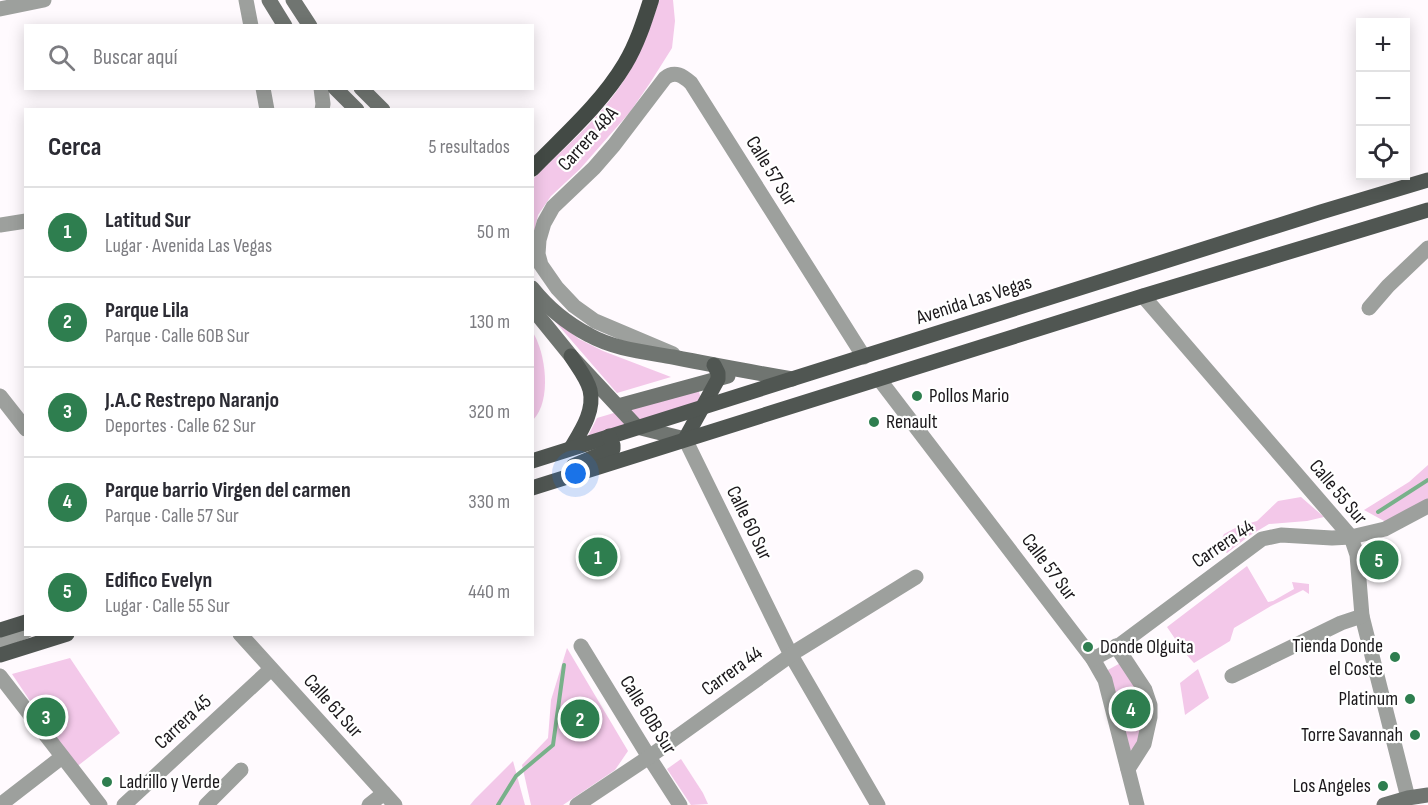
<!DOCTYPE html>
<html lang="es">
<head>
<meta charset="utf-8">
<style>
  :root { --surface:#fff; --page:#f7f7f7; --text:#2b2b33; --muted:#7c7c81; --line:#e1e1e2; --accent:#2e7e4f }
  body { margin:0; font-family:"Sofia Sans Condensed",sans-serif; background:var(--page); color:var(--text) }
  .controls { position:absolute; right:18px; top:18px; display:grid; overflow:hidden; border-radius:0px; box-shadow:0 3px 15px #0003 }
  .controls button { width:54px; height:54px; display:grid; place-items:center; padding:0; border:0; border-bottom:2px solid var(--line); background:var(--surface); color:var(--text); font:30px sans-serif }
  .you { position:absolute; left:576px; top:474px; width:21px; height:21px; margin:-15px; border:4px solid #fff; border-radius:50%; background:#1a73e8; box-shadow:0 0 0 9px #1a73e833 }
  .badge { display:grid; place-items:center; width:39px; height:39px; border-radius:50%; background:var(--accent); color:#fff; font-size:20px; font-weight:700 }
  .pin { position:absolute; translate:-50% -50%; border:3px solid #fff; box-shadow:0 2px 6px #0006 }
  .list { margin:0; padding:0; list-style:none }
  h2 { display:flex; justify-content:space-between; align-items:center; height:78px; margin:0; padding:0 24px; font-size:26px }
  h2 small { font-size:20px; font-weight:400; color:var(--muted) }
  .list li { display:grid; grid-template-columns:39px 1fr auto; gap:18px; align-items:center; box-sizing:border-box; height:90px; padding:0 24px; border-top:2px solid var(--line) }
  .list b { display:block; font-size:22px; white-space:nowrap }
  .list p { margin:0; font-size:20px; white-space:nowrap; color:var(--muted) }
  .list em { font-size:20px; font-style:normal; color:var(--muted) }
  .icon { flex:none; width:33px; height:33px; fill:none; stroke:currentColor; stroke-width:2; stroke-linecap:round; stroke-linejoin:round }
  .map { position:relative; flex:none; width:1428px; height:805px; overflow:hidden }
  .search { position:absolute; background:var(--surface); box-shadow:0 3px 15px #0003; left:24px; top:24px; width:510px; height:66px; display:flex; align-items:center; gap:15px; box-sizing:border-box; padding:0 21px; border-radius:0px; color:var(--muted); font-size:22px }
  .panel { position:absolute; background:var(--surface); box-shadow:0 3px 15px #0003; left:24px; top:108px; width:510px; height:528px; border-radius:0px }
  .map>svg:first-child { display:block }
  .green { fill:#f3c8e9 }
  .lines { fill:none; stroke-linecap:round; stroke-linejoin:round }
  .stream { stroke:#78b18a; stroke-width:4 }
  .minor { stroke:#9da09d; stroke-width:15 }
  .secondary { stroke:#707571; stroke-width:15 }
  .primary { stroke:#505652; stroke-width:15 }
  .trunk { stroke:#434a45; stroke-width:16 }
  .poi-dot { fill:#2e7e4f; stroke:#fff; stroke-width:2 }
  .labels { text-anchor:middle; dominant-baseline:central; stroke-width:4.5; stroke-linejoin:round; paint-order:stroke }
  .street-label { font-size:20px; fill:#1b181b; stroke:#fff }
  .poi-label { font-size:20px; fill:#1b181b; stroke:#fff; text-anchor:start }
</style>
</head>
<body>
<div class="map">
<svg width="1428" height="805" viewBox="0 0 1428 805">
  <rect width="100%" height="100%" fill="#fffafe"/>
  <g class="green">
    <path d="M 659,0 L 673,0 L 675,21 L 672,48 L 650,83 L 630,112 L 580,169 L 551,196 L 538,215 L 534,233 L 533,254 L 533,179 C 561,151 593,124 616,92 C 636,65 650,32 659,0 Z"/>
    <path d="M 552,318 L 579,339 L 603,351 L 671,377 L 617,393 Z"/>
    <path d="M 532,331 C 546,352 552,401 533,420 Z"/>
    <path d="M 698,388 L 702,403 L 587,438 L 597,418 Z"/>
    <path d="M 1428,465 L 1428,502 L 1386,522 L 1364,510 L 1409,482 Z"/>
    <path d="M 1301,497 L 1324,517 L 1307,521 L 1269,524 L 1249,536 L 1227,553 L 1218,546 L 1224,534 L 1239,526 L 1257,521 L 1278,501 Z"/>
    <path d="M 1247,566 L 1268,602 L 1273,601 L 1294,589 L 1292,582 L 1309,584 L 1309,594 L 1303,590 L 1271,606 L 1234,628 L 1230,641 L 1194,663 L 1184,652 L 1167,627 Z"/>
    <path d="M 567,648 L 628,751 L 615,770 L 563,805 L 531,805 L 522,765 L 548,738 L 551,700 Z"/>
    <path d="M 70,658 L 120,733 L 75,768 L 12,674 Z"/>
    <path d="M 1124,661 L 1145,696 L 1141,741 L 1129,752 L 1106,671 Z"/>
    <path d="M 1198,669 L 1209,698 L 1185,715 L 1180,683 Z"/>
    <path d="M 681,759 L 703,793 L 708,804 L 691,805 L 667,769 Z"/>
    <path d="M 513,761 L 525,805 L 470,805 L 475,799 Z"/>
  </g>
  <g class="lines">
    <g class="stream">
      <path d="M 1378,512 L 1428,480"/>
      <path d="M 498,805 L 516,776 L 553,745 L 564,665"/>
    </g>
    <g class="minor">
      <path d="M 246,0 L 251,26"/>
      <path d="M 0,9 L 44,0"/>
      <path d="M 263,88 L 267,110"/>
      <path d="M 321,88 L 323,104 L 322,110"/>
      <path d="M 0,225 L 26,221"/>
      <path d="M 1143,296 L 1351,537 L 1357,555 L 1362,616 L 1408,798"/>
      <path d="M 1369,308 L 1388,286 L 1428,248"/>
      <path d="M 673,354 L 595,321 L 574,306 L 557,288 L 541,265 L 538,254 L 539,240 L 544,223 L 553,207 L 594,168 L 614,145 L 665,78 C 675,70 683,76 691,83 L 864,357"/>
      <path d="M 879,379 L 1093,659 L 1105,680 L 1137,805"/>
      <path d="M 0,396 L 26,429"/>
      <path d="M 685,439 L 791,655 L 878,805"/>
      <path d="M 240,634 L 395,805"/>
      <path d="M 0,641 L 26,631"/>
      <path d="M 581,646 L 649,757 L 680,805"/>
      <path d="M 1116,646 L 1145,690 L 1150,705 L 1150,717 L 1144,744 L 1128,769"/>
      <path d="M 1093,659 L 1121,644 L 1262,539 L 1281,535 L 1332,538 L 1351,537 L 1385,529 L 1428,506"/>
      <path d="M 0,676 L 100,805"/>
      <path d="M 1232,676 L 1341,623 L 1362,616"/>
      <path d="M 0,805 L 62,757"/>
      <path d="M 124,805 L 271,669"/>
      <path d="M 206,805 L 241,770"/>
      <path d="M 369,805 L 384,793"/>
      <path d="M 577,805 L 649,757 L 798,650 L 916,577"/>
    </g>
    <g class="secondary">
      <path d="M 269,0 L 285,26"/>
      <path d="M 293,0 L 310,26"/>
      <path d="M 335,88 L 357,110"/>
      <path d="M 361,88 L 383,110"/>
      <path d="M 532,288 C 548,308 566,323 589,335 C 614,349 645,352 673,357 C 713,365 752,372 792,379"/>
      <path d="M 532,308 L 571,356 L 637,427 L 685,439"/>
      <path d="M 618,406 L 728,376"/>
      <path d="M 1384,805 L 1408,798 L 1428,795"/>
    </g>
    <g class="primary">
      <path d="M 685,439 L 718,379 L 718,373 L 714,365"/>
      <path d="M 571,448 C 581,431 595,411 590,390 C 587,378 577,366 571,356"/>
      <path d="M 532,461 L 1321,212 L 1428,180"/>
      <path d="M 573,466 L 613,449 L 613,445 L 609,436"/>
      <path d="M 532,488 L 1143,296 L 1428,210"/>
      <path d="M 0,630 L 26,622"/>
      <path d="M 0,655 L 67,634"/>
    </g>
    <path class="trunk" d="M 532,169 C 564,136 601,104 625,64 C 637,44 644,22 651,0"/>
  </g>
  <g class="poi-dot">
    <circle cx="917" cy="396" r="6"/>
    <circle cx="874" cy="422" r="6"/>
    <circle cx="1088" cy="647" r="6"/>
    <circle cx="1395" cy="657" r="6"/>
    <circle cx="1410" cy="699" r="6"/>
    <circle cx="1415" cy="735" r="6"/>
    <circle cx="107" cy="782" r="6"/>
    <circle cx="1383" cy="786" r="6"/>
  </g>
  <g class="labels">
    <g class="street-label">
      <text transform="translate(588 139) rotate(-48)">Carrera 48A</text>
      <text transform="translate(771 171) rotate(58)">Calle 57 Sur</text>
      <text transform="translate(974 300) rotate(-18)">Avenida Las Vegas</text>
      <text transform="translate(1338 492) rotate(50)">Calle 55 Sur</text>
      <text transform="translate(749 523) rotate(64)">Calle 60 Sur</text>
      <text transform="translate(1223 544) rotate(-34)">Carrera 44</text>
      <text transform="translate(1049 567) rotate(53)">Calle 57 Sur</text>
      <text transform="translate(732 671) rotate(-36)">Carrera 44</text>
      <text transform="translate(333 706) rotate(48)">Calle 61 Sur</text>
      <text transform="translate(648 715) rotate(58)">Calle 60B Sur</text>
      <text transform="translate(183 722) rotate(-43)">Carrera 45</text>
    </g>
    <g class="poi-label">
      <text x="929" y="396">Pollos Mario</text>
      <text x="886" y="422">Renault</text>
      <text x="1383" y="646" text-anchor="end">Tienda Donde<tspan x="1383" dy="23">el Coste</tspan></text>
      <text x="1100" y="647">Donde Olguita</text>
      <text x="1398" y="699" text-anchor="end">Platinum</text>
      <text x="1403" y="735" text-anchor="end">Torre Savannah</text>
      <text x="119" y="782">Ladrillo y Verde</text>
      <text x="1371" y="786" text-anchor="end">Los Angeles</text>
    </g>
  </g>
</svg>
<div class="controls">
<button>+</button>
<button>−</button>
<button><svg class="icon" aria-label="locate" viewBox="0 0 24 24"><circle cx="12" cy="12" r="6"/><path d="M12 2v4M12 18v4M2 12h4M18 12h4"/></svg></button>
</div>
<div class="you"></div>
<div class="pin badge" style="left:598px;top:557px">1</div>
<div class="pin badge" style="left:580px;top:719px">2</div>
<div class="pin badge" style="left:46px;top:717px">3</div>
<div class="pin badge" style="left:1131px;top:709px">4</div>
<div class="pin badge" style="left:1379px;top:560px">5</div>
<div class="search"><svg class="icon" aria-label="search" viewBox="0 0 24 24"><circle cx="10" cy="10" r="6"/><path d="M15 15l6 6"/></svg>Buscar aquí</div>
<section class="panel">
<h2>Cerca<small>5 resultados</small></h2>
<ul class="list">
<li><span class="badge">1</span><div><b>Latitud Sur</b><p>Lugar · Avenida Las Vegas</p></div><em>50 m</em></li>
<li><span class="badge">2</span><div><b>Parque Lila</b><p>Parque · Calle 60B Sur</p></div><em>130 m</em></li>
<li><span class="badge">3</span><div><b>J.A.C Restrepo Naranjo</b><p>Deportes · Calle 62 Sur</p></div><em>320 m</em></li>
<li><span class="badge">4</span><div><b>Parque barrio Virgen del carmen</b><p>Parque · Calle 57 Sur</p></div><em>330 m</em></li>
<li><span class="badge">5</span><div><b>Edifico Evelyn</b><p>Lugar · Calle 55 Sur</p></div><em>440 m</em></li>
</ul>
</section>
</div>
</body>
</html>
